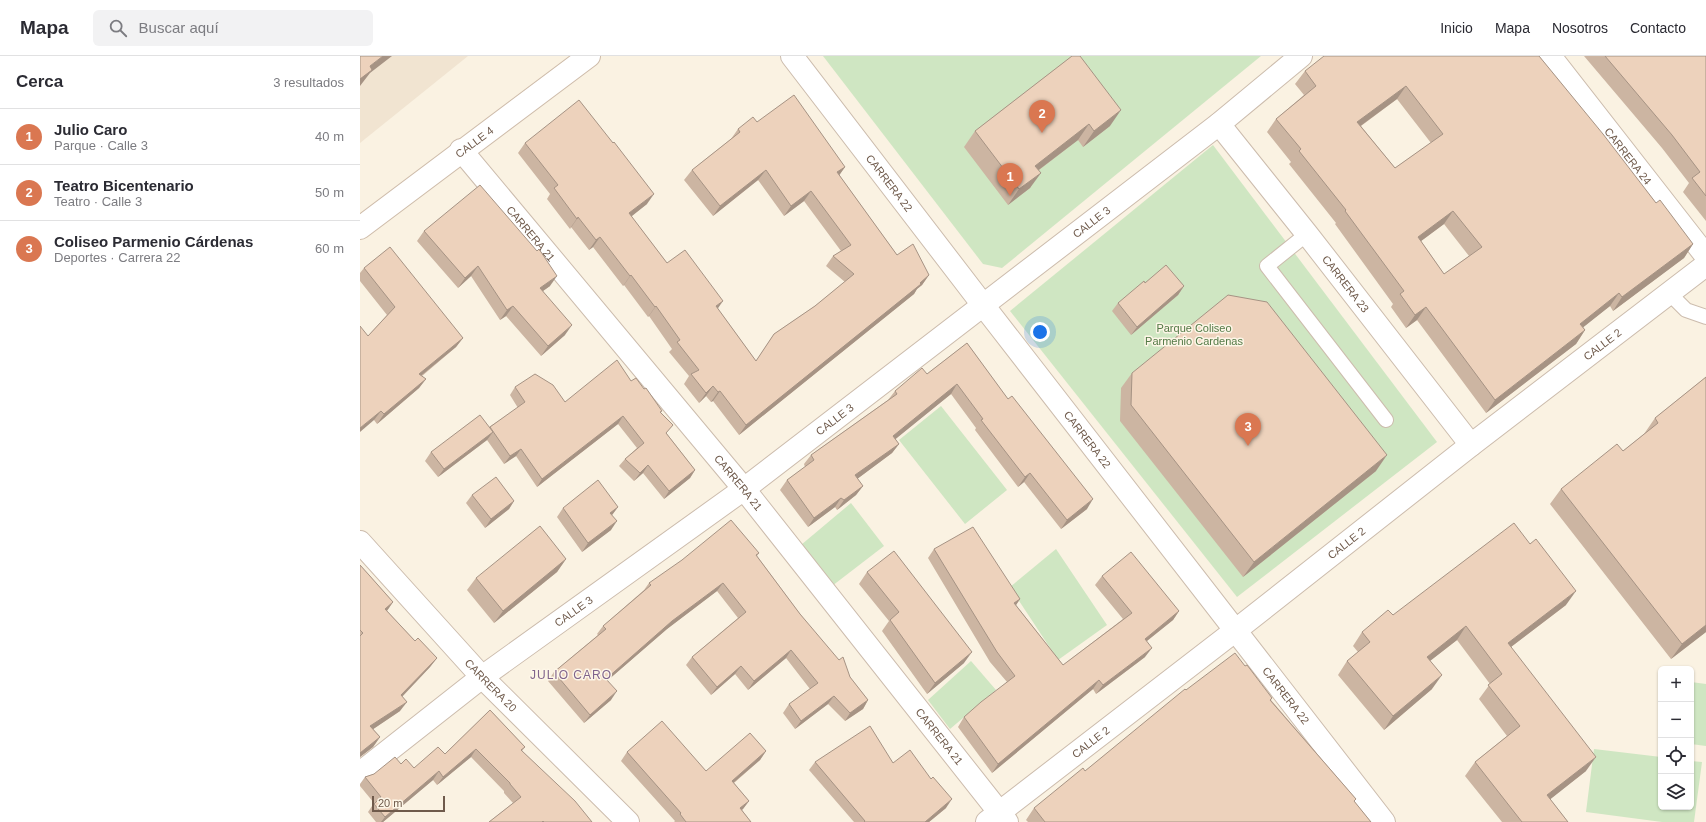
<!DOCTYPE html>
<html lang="es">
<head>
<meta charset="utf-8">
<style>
  :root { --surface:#fff; --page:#f2f2f3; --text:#2b2b33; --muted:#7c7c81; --line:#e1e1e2; --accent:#da7751 }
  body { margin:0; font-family:Arial,sans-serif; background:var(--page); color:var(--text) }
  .controls { position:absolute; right:12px; bottom:12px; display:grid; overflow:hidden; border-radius:6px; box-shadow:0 1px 3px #0004 }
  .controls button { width:36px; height:36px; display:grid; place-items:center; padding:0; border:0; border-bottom:1px solid var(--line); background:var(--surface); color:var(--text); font:20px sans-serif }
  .scale { position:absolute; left:12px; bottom:10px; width:73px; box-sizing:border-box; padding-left:4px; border:2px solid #6f5a4b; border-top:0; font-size:11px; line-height:14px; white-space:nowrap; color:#6f5a4b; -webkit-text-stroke:3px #fdf6e7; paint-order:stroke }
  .you { position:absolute; left:680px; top:276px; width:14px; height:14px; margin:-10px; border:3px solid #fff; border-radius:50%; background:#1a73e8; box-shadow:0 0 0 6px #1a73e833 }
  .badge { display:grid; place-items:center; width:26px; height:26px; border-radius:50%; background:var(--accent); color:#fff; font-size:13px; font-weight:700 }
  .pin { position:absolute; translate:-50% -33px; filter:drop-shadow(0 1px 2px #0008) }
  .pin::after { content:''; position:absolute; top:21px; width:14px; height:12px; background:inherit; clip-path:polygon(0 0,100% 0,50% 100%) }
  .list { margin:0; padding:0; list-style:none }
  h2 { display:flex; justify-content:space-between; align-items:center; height:52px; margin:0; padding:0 16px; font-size:17px }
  h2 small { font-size:13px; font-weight:400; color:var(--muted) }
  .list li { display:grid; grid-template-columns:26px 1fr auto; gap:12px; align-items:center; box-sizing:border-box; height:56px; padding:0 16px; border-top:1px solid var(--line) }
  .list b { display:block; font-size:15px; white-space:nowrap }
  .list p { margin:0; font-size:13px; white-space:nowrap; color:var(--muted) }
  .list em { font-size:13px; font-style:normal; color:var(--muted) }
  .icon { flex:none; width:22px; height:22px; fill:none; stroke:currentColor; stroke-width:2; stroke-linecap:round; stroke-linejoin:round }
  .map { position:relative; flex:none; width:1346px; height:766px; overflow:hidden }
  header { display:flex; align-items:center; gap:24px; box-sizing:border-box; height:56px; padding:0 20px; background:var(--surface); border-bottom:1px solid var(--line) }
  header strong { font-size:19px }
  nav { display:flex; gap:22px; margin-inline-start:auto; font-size:14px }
  .search { width:280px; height:36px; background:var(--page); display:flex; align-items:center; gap:10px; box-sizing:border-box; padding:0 14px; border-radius:6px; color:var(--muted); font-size:15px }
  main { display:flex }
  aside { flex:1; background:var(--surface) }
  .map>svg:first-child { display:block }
  .residential { fill:#f1e4d1 }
  .green { fill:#cfe6c2 }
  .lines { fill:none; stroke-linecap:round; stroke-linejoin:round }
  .service-casing { stroke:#ccbcad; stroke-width:16 }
  .minor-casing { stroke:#ccbcad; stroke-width:24 }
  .secondary-casing { stroke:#cebcaa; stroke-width:24 }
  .service { stroke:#fff; stroke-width:14 }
  .minor { stroke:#fff; stroke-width:22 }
  .secondary { stroke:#fff; stroke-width:22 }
  .wall { fill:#ccb5a2; fill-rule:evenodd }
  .shaded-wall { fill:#a69384 }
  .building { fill:#edd2bc; stroke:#a69384; fill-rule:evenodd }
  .labels { text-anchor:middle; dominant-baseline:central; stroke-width:3; stroke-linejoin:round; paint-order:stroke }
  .street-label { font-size:11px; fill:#6f5a4b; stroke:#fdf6e7 }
  .park-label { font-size:11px; fill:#547a47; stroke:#fdf6e7 }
  .neighbourhood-label { font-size:12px; letter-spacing:1px; fill:#80638c; stroke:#fdf6e7 }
</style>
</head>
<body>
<header>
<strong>Mapa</strong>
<div class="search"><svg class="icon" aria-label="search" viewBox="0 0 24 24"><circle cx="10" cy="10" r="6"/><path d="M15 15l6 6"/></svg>Buscar aquí</div>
<nav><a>Inicio</a><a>Mapa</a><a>Nosotros</a><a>Contacto</a></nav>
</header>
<main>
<aside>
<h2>Cerca<small>3 resultados</small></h2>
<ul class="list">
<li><span class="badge">1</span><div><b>Julio Caro</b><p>Parque · Calle 3</p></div><em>40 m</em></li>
<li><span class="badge">2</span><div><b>Teatro Bicentenario</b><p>Teatro · Calle 3</p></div><em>50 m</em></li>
<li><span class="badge">3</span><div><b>Coliseo Parmenio Cárdenas</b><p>Deportes · Carrera 22</p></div><em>60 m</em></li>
</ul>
</aside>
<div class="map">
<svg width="1346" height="766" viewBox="0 0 1346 766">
  <rect width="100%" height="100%" fill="#faf2e2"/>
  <path class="residential" d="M 0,0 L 108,0 L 0,87 Z"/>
  <g class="green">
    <path d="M 463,0 L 901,0 L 642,212 L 623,208 Z"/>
    <path d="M 853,89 L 1077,386 L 877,541 L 650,255 Z"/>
    <path d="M 581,350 L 647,434 L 605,468 L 539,384 Z"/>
    <path d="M 491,447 L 524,490 L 472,530 L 441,489 Z"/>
    <path d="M 696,493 L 747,569 L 698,604 L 650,531 Z"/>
    <path d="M 611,605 L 636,634 L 590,673 L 568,644 Z"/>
    <path d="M 1331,626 L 1346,628 L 1346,690 L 1331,688 Z"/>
    <path d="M 1234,693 L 1301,701 L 1301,751 L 1331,751 L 1331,705 L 1342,706 L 1334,766 L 1302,766 L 1226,756 Z"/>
  </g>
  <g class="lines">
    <defs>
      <g id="service">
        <path d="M 947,178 L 907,210 L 1026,364"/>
        <path d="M 1309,237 L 1326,254 L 1346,261"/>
      </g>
      <g id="minor">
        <path id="s1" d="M 432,0 L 623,249 L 1024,766"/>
        <path id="s2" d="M 1190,0 L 1346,200"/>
        <path id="s3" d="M 859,68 L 947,178 L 1111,389"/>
        <path id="s4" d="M 101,94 L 384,433 L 647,766"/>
        <path id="s5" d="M 0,486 L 122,621 L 268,766"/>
        <path id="s6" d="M 0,717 L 122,621 L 384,433 L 859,68 L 941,0"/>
        <path id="s7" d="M 627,766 L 876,574 L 1111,389 L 1346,209"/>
      </g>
      <g id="secondary">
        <path id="s8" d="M 0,172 L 229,0"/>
      </g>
    </defs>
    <use href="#service" class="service-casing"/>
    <use href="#minor" class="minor-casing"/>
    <use href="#secondary" class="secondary-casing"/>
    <use href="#service" class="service"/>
    <use href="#minor" class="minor"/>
    <use href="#secondary" class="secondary"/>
  </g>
  <g class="wall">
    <path d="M 712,0 L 750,70 L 723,91 L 718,84 L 679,114 L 670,132 L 648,149 L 604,91 L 615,75 Z"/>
    <path d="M 1179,0 L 1296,147 L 1333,188 L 1324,202 L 1253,255 L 1250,250 L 1223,271 L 1225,274 L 1216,288 L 1126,357 L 1057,264 L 1046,272 L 1031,251 L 1033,248 L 975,168 L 976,167 L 929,108 L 931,106 L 907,76 L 916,63 L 944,39 L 935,28 L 945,15 ZM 1037,43 L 1071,87 L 1035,112 L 1001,70 ZM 1084,168 L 1109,200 L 1084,218 L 1061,185 Z"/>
    <path d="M 1224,0 L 1346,0 L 1346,165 L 1323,136 L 1329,127 L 1302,92 Z"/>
    <path d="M 397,66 L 485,111 L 479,119 L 537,199 L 569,219 L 562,229 L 557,233 L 554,238 L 379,379 L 353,345 L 351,346 L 346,340 L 339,347 L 324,328 L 329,320 L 309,296 L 312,293 L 289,260 L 288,261 L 264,229 L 263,230 L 233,191 L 229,194 L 211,171 L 210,173 L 187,143 L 190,138 L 158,97 L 165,87 L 287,148 L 271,160 L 307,207 L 358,253 L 396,305 L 414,278 L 455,250 L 485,226 L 466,210 L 473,200 L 481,195 L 444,145 L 424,160 L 398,124 L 353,160 L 324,124 L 332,114 L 371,83 L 378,73 Z"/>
    <path d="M 64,175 L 190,230 L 183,235 L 205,279 L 181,300 L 146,260 L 140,264 L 111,220 L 98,232 L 57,185 Z"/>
    <path d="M 4,212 L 103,282 L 96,291 L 62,320 L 66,323 L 59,332 L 17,368 L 14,364 L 8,280 L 27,259 L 0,225 L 0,217 Z"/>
    <path d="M 785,227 L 824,230 L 818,239 L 771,279 L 752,255 L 758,247 Z"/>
    <path d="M 607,287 L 727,453 L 701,473 L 664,426 L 658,431 L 615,374 L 616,372 L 591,338 L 535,383 L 539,388 L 532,397 L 497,423 L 503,430 L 496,439 L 477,454 L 475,451 L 448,471 L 420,434 L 427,424 L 445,411 L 444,408 L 451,399 L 528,344 L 535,335 L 567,318 Z"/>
    <path d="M 772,317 L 1016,415 L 883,521 L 760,365 L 761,332 Z"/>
    <path d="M 1346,321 L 1346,576 L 1311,603 L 1190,448 L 1201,433 L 1263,395 L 1284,378 L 1295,362 Z"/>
    <path d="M 271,325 L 301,357 L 307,378 L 335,414 L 330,422 L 304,443 L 283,417 L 274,425 L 259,410 L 265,403 L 277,392 L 258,368 L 177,431 L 156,400 L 144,408 L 127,384 L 78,421 L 65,405 L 71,396 L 129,371 L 158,352 L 150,339 L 155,331 L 205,346 Z"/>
    <path d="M 112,439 L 154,445 L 149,453 L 125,472 L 106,447 Z"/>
    <path d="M 258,451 L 252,459 L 251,474 L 222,496 L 197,461 L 203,452 Z"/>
    <path d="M 574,493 L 660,543 L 656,549 L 703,609 L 763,563 L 735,529 L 742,520 L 819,555 L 813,564 L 787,585 L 785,601 L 736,638 L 733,633 L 632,717 L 598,671 L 604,661 L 647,626 L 630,606 L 568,502 Z"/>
    <path d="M 399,497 L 397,500 L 440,558 L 508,644 L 503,653 L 485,665 L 468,648 L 435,673 L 423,657 L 429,648 L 450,633 L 426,602 L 388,634 L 375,618 L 351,639 L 326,609 L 332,601 L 378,562 L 357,535 L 307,573 L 248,624 L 251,644 L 224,667 L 188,625 L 194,616 L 238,579 L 237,578 L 243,570 L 284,534 L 289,527 Z"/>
    <path d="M 206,503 L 197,516 L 134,567 L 107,534 L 116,522 Z"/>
    <path d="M 0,509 L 33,546 L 27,555 L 55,585 L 77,602 L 70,611 L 42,641 L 40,655 L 13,673 L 20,681 L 13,691 L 0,701 Z"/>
    <path d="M 507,516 L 604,607 L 567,638 L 522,575 L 529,565 L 499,528 Z"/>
    <path d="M 1206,549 L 1151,591 L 1226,715 L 1190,743 L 1208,766 L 1142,766 L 1105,720 L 1115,706 L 1147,680 L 1119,643 L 1130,628 L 1097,584 L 1070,605 L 1072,633 L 1024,674 L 978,619 L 987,605 L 998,596 L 993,590 L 1002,576 L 1033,559 Z"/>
    <path d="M 885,610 L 912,642 L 911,644 L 996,743 L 994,745 L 1011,766 L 668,766 L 666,764 L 674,752 L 725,715 L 826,634 Z"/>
    <path d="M 130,654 L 165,691 L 162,695 L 232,766 L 129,766 L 153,747 L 144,737 L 144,735 L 111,701 L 77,729 L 73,724 L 23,766 L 16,766 L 8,756 L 14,747 L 0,730 L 0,728 L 5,721 L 14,718 L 41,708 L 54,712 L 85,698 Z"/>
    <path d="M 406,695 L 400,704 L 374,727 L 389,745 L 382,754 L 391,766 L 314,766 L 315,765 L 261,705 L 267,696 L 346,715 Z"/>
    <path d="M 455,706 L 533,707 L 586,752 L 569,766 L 494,766 L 449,714 Z"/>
  </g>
  <g class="shaded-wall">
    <path d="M 23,0 L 32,0 L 10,17 L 0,30 L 0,23 L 10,10 Z"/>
    <path d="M 1046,30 L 1037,43 L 988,79 L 997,66 Z"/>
    <path d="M 761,54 L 750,70 L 723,91 L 734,75 Z"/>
    <path d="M 729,68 L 718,84 L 664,125 L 675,110 Z"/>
    <path d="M 485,111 L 478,121 L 477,116 Z"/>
    <path d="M 406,114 L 398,124 L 353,160 L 360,150 Z"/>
    <path d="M 681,117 L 670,132 L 648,149 L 659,133 Z"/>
    <path d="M 451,135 L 444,145 L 424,160 L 431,150 Z"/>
    <path d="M 294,138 L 287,148 L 262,168 L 269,157 Z"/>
    <path d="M 1093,155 L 1084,168 L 1049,194 L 1058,181 Z"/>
    <path d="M 218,161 L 211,171 L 210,173 L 217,163 Z"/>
    <path d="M 240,181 L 233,191 L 229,194 L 236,184 Z"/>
    <path d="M 1333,188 L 1324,202 L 1253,255 L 1262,241 Z"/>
    <path d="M 118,210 L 111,220 L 98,232 L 105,222 Z"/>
    <path d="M 271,219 L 264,229 L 263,230 L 270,220 Z"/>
    <path d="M 569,219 L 562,229 L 557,233 L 554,238 L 379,379 L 386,369 Z"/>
    <path d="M 197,220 L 190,230 L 173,242 L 180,232 Z"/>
    <path d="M 824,230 L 818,239 L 771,279 L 777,271 Z"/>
    <path d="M 1259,237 L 1250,250 L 1211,281 L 1220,268 Z"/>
    <path d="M 363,245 L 356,255 L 356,250 Z"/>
    <path d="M 153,250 L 146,260 L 140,264 L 147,254 Z"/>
    <path d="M 296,250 L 289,260 L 288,261 L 295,251 Z"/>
    <path d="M 1066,251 L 1057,264 L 1046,272 L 1055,259 Z"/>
    <path d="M 212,269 L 205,279 L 181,300 L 188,290 Z"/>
    <path d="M 1225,274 L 1216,288 L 1126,357 L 1135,344 Z"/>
    <path d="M 103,282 L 96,291 L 52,327 L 59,318 Z"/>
    <path d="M 66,323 L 59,332 L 17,368 L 24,358 Z"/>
    <path d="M 597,328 L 591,338 L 527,390 L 533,380 Z"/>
    <path d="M 353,330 L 346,340 L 339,347 L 346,337 Z"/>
    <path d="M 360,335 L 353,345 L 351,346 L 358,336 Z"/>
    <path d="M 21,355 L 14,364 L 0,376 L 0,372 Z"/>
    <path d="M 263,360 L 258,368 L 177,431 L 182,423 Z"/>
    <path d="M 133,376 L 127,384 L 78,421 L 84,413 Z"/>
    <path d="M 539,388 L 532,397 L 489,429 L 495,419 Z"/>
    <path d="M 161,393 L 156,400 L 144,408 L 150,400 Z"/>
    <path d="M 1027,399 L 1016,415 L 883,521 L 894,506 Z"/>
    <path d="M 288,409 L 283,417 L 274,425 L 280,417 Z"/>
    <path d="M 335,414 L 330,422 L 304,443 L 309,435 Z"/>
    <path d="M 670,417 L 664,426 L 658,431 L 665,421 Z"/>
    <path d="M 503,430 L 496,439 L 477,454 L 484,444 Z"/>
    <path d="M 481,442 L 475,451 L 448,471 L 454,462 Z"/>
    <path d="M 733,443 L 727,453 L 701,473 L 707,464 Z"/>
    <path d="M 154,445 L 149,453 L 125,472 L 131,463 Z"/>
    <path d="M 258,451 L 252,459 L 250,457 Z"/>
    <path d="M 257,465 L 251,474 L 222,496 L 228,487 Z"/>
    <path d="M 206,503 L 197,516 L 134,567 L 143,555 Z"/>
    <path d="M 363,527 L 357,535 L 307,573 L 240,631 L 246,623 L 312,565 Z"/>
    <path d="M 1216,535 L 1206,549 L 1139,600 L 1148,587 Z"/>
    <path d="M 660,543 L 654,552 L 654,547 Z"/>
    <path d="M 33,546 L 26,556 L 25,553 Z"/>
    <path d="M 819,555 L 813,564 L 778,592 L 785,583 Z"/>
    <path d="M 1346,569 L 1346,576 L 1311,603 L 1322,588 Z"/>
    <path d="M 1106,570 L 1097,584 L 1057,615 L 1067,601 Z"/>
    <path d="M 792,592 L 785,601 L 736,638 L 743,629 Z"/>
    <path d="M 431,594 L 426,602 L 388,634 L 394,625 Z"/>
    <path d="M 612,596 L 604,607 L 567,638 L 575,627 Z"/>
    <path d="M 77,602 L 70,611 L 34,649 L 41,639 Z"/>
    <path d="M 381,610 L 375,618 L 351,639 L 357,631 Z"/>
    <path d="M 1082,619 L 1072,633 L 1024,674 L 1033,660 Z"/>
    <path d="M 739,624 L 733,633 L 632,717 L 638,708 Z"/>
    <path d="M 257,635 L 251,644 L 224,667 L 230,659 Z"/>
    <path d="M 474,640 L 468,648 L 435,673 L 441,665 Z"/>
    <path d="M 508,644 L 503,653 L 485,665 L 490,657 Z"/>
    <path d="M 47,646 L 40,655 L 3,680 L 10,670 Z"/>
    <path d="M 20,681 L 13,691 L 0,701 L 0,697 Z"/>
    <path d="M 116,693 L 111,701 L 77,729 L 83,721 Z"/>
    <path d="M 406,695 L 400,704 L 366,733 L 372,725 Z"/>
    <path d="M 1236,701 L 1226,715 L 1178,753 L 1187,739 Z"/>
    <path d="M 79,715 L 73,724 L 23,766 L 21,766 L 25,761 Z"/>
    <path d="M 592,743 L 586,752 L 569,766 L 565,766 Z"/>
    <path d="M 389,745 L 383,753 L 374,760 L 380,752 Z"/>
  </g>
  <g class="building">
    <path d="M 0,0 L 23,0 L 10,10 L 12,14 L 0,23 Z"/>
    <path d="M 712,0 L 720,0 L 761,54 L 734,75 L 729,68 L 675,110 L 681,117 L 659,133 L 615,75 Z"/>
    <path d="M 964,0 L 1179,0 L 1243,78 L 1296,147 L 1300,144 L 1333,188 L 1262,241 L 1259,237 L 1220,268 L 1225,274 L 1135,344 L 1066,251 L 1055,259 L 1040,238 L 1044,235 L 985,155 L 986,154 L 939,95 L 941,93 L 916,63 L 956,30 L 945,15 ZM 1046,30 L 1083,78 L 1035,112 L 997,66 ZM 1093,155 L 1122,191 L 1084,218 L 1058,181 Z"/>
    <path d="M 1245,0 L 1346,0 L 1346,140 L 1332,122 L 1340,116 L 1312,79 Z"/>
    <path d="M 434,39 L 485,111 L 477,116 L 537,199 L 553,188 L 569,219 L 560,227 L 561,228 L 386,369 L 360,335 L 358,336 L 353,330 L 346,337 L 331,318 L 339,314 L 317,286 L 320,284 L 296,250 L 295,251 L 271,219 L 270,220 L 240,181 L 236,184 L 218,161 L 217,163 L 194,132 L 198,129 L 165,87 L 219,44 L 253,87 L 254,86 L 294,138 L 269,157 L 307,207 L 325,194 L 363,245 L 356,250 L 396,305 L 414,278 L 455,250 L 494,218 L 473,200 L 491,189 L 451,135 L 431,150 L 406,114 L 360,150 L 332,114 L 380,76 L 378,73 L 393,61 L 397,66 Z"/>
    <path d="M 120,129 L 177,195 L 179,193 L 197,220 L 180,232 L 212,269 L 188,290 L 153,250 L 147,254 L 118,210 L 105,222 L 64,175 Z"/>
    <path d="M 30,191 L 103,282 L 59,318 L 66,323 L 24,358 L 21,355 L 0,372 L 0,270 L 8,280 L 35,251 L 4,212 Z"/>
    <path d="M 806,209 L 824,230 L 777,271 L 758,247 L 784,225 L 785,227 Z"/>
    <path d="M 868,239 L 907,246 L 1027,399 L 894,506 L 771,349 L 772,317 Z"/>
    <path d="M 607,287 L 648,343 L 652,340 L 733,443 L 707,464 L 670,417 L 665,421 L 621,364 L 623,363 L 597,328 L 533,380 L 539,388 L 495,419 L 503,430 L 484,444 L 481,442 L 454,462 L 427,424 L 454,404 L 451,399 L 537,338 L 535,335 L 562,312 L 567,318 Z"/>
    <path d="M 257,304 L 271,325 L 276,322 L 284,333 L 286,332 L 302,355 L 300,356 L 313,369 L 306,377 L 335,414 L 309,435 L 288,409 L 280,417 L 265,403 L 284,387 L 263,360 L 182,423 L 161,393 L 150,400 L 130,371 L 165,346 L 155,331 L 175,318 L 193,329 L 205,346 Z"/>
    <path d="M 1346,321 L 1346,569 L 1322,588 L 1201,433 L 1257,388 L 1263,395 L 1298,367 L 1295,362 Z"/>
    <path d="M 120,359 L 133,376 L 84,413 L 71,396 Z"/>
    <path d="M 136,421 L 154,445 L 131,463 L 112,439 Z"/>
    <path d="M 238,424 L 258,451 L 250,457 L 257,465 L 228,487 L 203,452 Z"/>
    <path d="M 371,464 L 399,497 L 396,499 L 440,558 L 479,604 L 483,601 L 490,621 L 508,644 L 490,657 L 474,640 L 441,665 L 429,648 L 458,627 L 431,594 L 394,625 L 381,610 L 357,631 L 332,601 L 386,556 L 363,527 L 312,565 L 246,623 L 257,635 L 230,659 L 194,616 L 246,573 L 243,570 L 291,529 L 289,527 L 322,504 Z"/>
    <path d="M 1154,467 L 1170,488 L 1176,483 L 1216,535 L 1148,587 L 1236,701 L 1187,739 L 1208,766 L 1162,766 L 1115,706 L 1160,670 L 1128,629 L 1142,618 L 1106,570 L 1067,601 L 1082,619 L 1033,660 L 987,605 L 1010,586 L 1002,576 L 1028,554 L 1033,559 Z"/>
    <path d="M 180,470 L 206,503 L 143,555 L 116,522 Z"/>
    <path d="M 613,471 L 660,543 L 654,547 L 703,609 L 772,557 L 742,520 L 771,496 L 819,555 L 785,583 L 792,592 L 743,629 L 739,624 L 638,708 L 604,661 L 621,646 L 655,620 L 637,596 L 574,493 Z"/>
    <path d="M 534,495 L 612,596 L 575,627 L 530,564 L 539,556 L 507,516 Z"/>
    <path d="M 0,509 L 9,519 L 33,546 L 25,553 L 55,585 L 58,582 L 77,602 L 41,639 L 47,646 L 10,670 L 20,681 L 0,697 L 0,580 L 3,577 L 0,574 Z"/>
    <path d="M 875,597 L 885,610 L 887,609 L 912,642 L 910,644 L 996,743 L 994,745 L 1011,766 L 685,766 L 674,752 L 723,712 L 725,715 L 825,633 L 826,634 Z"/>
    <path d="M 130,654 L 165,691 L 161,694 L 215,745 L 232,766 L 184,766 L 183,765 L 182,766 L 129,766 L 161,741 L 150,728 L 150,727 L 116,693 L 83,721 L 79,715 L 25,761 L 14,748 L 21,741 L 5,721 L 14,718 L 35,701 L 41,708 L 46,703 L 54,712 L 78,691 L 85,698 Z"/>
    <path d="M 302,665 L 346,715 L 390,677 L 406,695 L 372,725 L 389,745 L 380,752 L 391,766 L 326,766 L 320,758 L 321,757 L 267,696 Z"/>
    <path d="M 510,670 L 533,707 L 550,694 L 571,723 L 573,721 L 592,743 L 565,766 L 504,766 L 505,765 L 455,706 Z"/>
  </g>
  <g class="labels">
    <g class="street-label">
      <text stroke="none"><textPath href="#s8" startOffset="143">CALLE 4</textPath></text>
      <text stroke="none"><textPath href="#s2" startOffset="127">CARRERA 24</textPath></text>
      <text stroke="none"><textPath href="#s1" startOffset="160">CARRERA 22</textPath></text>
      <text stroke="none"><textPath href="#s6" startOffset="916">CALLE 3</textPath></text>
      <text stroke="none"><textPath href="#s4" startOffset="109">CARRERA 21</textPath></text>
      <text stroke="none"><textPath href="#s3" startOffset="204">CARRERA 23</textPath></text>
      <text stroke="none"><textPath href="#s7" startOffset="779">CALLE 2</textPath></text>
      <text stroke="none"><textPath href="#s6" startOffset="592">CALLE 3</textPath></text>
      <text stroke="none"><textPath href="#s1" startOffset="484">CARRERA 22</textPath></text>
      <text stroke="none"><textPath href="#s4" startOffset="433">CARRERA 21</textPath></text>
      <text stroke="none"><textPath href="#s7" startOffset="455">CALLE 2</textPath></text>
      <text stroke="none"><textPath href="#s6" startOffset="268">CALLE 3</textPath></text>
      <text stroke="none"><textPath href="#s5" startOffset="194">CARRERA 20</textPath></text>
      <text stroke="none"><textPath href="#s1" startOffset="808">CARRERA 22</textPath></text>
      <text stroke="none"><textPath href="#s4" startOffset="757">CARRERA 21</textPath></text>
      <text stroke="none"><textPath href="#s7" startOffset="131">CALLE 2</textPath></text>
    </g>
    <g class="park-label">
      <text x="834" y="272">Parque Coliseo<tspan x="834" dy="13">Parmenio Cardenas</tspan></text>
    </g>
    <g class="neighbourhood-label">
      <text x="211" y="619">JULIO CARO</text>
    </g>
  </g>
</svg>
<div class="controls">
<button>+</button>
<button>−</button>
<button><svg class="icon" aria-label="locate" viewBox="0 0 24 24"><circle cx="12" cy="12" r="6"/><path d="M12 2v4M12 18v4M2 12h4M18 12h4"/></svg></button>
<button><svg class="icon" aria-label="layers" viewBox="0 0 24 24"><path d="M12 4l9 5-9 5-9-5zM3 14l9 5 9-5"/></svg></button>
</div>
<div class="scale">20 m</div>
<div class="you"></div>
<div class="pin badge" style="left:650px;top:140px">1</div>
<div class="pin badge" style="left:682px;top:77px">2</div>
<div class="pin badge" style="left:888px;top:390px">3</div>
</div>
</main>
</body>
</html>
